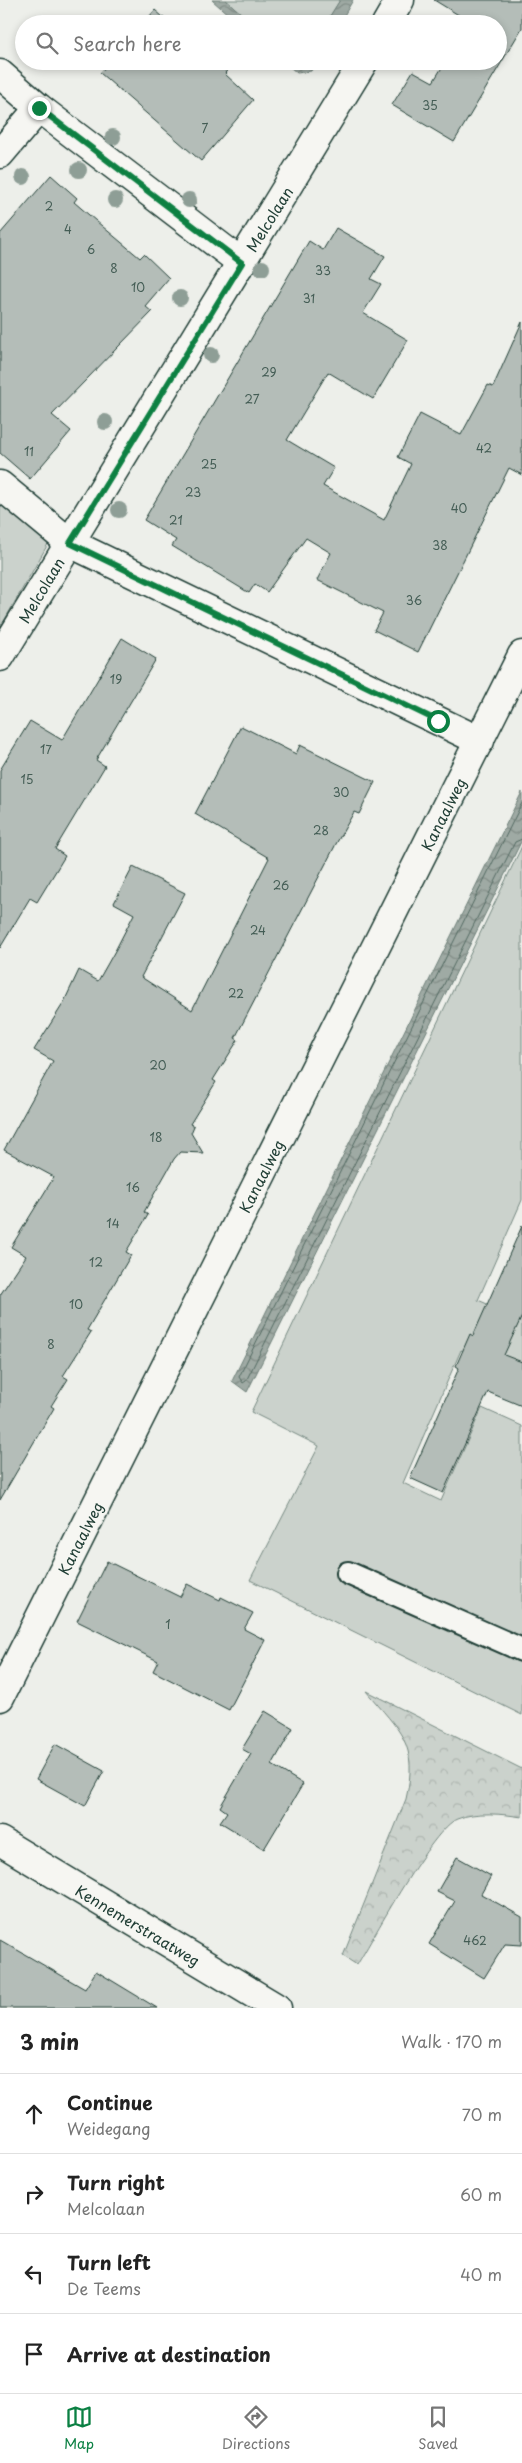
<!DOCTYPE html>
<html lang="en">
<head>
<meta charset="utf-8">
<style>
  :root { --surface:#fff; --page:#f2f2f2; --text:#222; --muted:#767676; --line:#e0e0e0; --accent:#0b8043 }
  body { margin:0; font-family:"Playpen Sans",sans-serif; background:var(--page); color:var(--text) }
  .stop { position:absolute; width:15px; height:15px; margin:-11px; border:4px solid #0b8043; border-radius:50%; background:#fff }
  .stop.end { background:#0b8043; border-color:#fff; box-shadow:0 1px 5px #0008 }
  .list { margin:0; padding:0; list-style:none }
  h2 { display:flex; justify-content:space-between; align-items:center; height:65px; margin:0; padding:0 20px; font-size:21px }
  h2 small { font-size:16px; font-weight:400; color:var(--muted) }
  .list li { display:grid; grid-template-columns:32px 1fr auto; gap:15px; align-items:center; box-sizing:border-box; height:80px; padding:0 20px; border-top:1px solid var(--line) }
  .list b { display:block; font-size:19px; white-space:nowrap }
  .list p { margin:0; font-size:16px; white-space:nowrap; color:var(--muted) }
  .list em { font-size:16px; font-style:normal; color:var(--muted) }
  .icon { flex:none; width:28px; height:28px; fill:none; stroke:currentColor; stroke-width:2; stroke-linecap:round; stroke-linejoin:round }
  .map { position:relative; flex:none; width:522px; height:2008px; overflow:hidden }
  .search { position:absolute; background:var(--surface); box-shadow:0 2px 8px #0003; left:15px; right:15px; top:15px; height:55px; display:flex; align-items:center; gap:12px; box-sizing:border-box; padding:0 18px; border-radius:28px; color:var(--muted); font-size:19px }
  .sheet { height:385px; background:var(--surface) }
  nav { display:flex; justify-content:space-around; align-items:center; box-sizing:border-box; height:70px; border-top:1px solid var(--line); background:var(--surface); font-size:14px; color:var(--muted) }
  nav a { display:grid; justify-items:center; gap:2px }
  nav .on { color:var(--accent) }
  .map>svg:first-child { display:block }
  .grass { fill:#cbd2cc; stroke:#758880 }
  .forest { fill:url(#forest-crowns); stroke:#758880 }
  .water { fill:url(#water-waves); stroke:#6c7e77 }
  .lines { fill:none; stroke-linecap:round; stroke-linejoin:round }
  .shore { stroke:#526961; stroke-width:1 }
  .building { fill:#b4bdb8; stroke:#1f3d34 }
  .service-casing { stroke:#1f3d34; stroke-width:26 }
  .pedestrian-casing { stroke:#1f3d34; stroke-width:31 }
  .minor-casing { stroke:#1f3d34; stroke-width:31 }
  .tertiary-casing { stroke:#1f3d34; stroke-width:31 }
  .primary-casing { stroke:#1f3d34; stroke-width:31 }
  .service { stroke:#f6f6f2; stroke-width:22 }
  .pedestrian { stroke:#f6f6f2; stroke-width:28 }
  .minor { stroke:#f6f6f2; stroke-width:28 }
  .tertiary { stroke:#f6f6f2; stroke-width:28 }
  .primary { stroke:#f6f6f2; stroke-width:28 }
  .tree { fill:#8e9e96 }
  .route { stroke:#0b8043; stroke-width:6 }
  .labels { text-anchor:middle; dominant-baseline:central; stroke-width:4; stroke-linejoin:round; paint-order:stroke }
  .number-label { font-size:12px; fill:#445d55 }
  .street-label { font-size:15px; fill:#1f3d34; stroke:#f6f6f2 }
</style>
</head>
<body>
<div class="map">
<svg width="522" height="2008" viewBox="0 0 522 2008">
  <defs>
    <pattern id="forest-crowns" width="20" height="18" patternUnits="userSpaceOnUse" patternTransform="scale(1.25)"><rect width="20" height="18" fill="#cbd2cc"/><path d="M2 6a3 3 0 1 1 6 0M12 15a3 3 0 1 1 6 0" fill="none" stroke="#aeb5b0"/></pattern>
    <pattern id="water-waves" width="16" height="10" patternUnits="userSpaceOnUse" patternTransform="scale(1.25)"><rect width="16" height="10" fill="#9faaa4"/><path d="M0 5q4-4 8 0t8 0" fill="none" stroke="#818c86"/></pattern>
  </defs>
  <rect width="100%" height="100%" fill="#edefea"/>
  <filter id="ink" filterUnits="userSpaceOnUse"><feTurbulence type="fractalNoise" baseFrequency=".02" numOctaves="2"/><feDisplacementMap in="SourceGraphic" scale="10" xChannelSelector="R" yChannelSelector="G"/><feConvolveMatrix kernelMatrix="1 2 1 2 8 2 1 2 1" color-interpolation-filters="sRGB"/></filter>
  <g filter="url(#ink)">
    <g class="grass">
      <path d="M 226,0 L 340,0 L 325,24 L 253,24 Z"/>
      <path d="M 0,493 L 52,537 L 0,628 Z"/>
      <path d="M 522,846 L 522,1200 L 478,1300 L 522,1319 L 522,1377 L 461,1350 L 403,1483 L 441,1501 L 482,1408 L 522,1426 L 522,1715 L 250,1580 L 319,1446 L 251,1412 Z"/>
    </g>
    <path class="forest" d="M 366,1691 L 522,1769 L 522,1817 C 503,1814 476,1811 457,1819 C 432,1829 374,1937 357,1965 L 343,1956 L 406,1799 C 419,1743 400,1732 366,1691 Z"/>
    <g class="water">
      <path d="M 212,0 L 226,0 L 253,24 L 239,24 Z"/>
      <path d="M 340,0 L 353,0 L 339,24 L 325,24 Z"/>
      <path d="M 283,61 L 316,61 L 311,71 L 297,73 Z"/>
      <path d="M 522,792 L 522,840 L 247,1392 L 232,1381 Z"/>
    </g>
    <g class="lines">
      <path class="shore" d="M 522,803 L 239,1377 L 243,1383 L 246,1381 L 515,842 L 522,839"/>
    </g>
    <g class="building">
      <path d="M 434,0 L 522,0 L 522,28 L 454,142 L 392,105 L 413,71 L 433,82 L 446,61 L 498,61 L 498,24 L 469,24 L 470,22 Z"/>
      <path d="M 155,10 L 171,24 L 143,24 Z"/>
      <path d="M 111,61 L 215,61 L 227,72 L 225,74 L 253,100 L 201,161 L 100,73 Z"/>
      <path d="M 51,175 L 77,198 L 74,202 L 96,221 L 140,258 L 144,254 L 169,278 L 145,306 L 152,312 L 52,415 L 71,431 L 30,479 L 0,453 L 0,234 Z"/>
      <path d="M 336,228 L 385,256 L 371,279 L 381,284 L 363,313 L 408,340 L 373,399 L 328,372 L 287,440 L 334,468 L 323,486 L 384,520 L 411,464 L 398,457 L 420,414 L 461,435 L 488,385 L 493,387 L 522,322 L 522,475 L 509,468 L 418,652 L 374,630 L 383,613 L 317,580 L 331,553 L 306,538 L 267,592 L 255,584 L 249,593 L 172,546 L 176,540 L 144,520 L 309,241 L 323,250 Z"/>
      <path d="M 122,638 L 156,659 L 96,760 L 105,766 L 55,849 L 65,856 L 37,902 L 30,898 L 0,948 L 0,770 L 30,721 L 62,740 Z"/>
      <path d="M 241,726 L 296,754 L 300,745 L 375,782 L 359,814 L 354,812 L 336,844 L 235,1038 L 238,1040 L 213,1080 L 216,1082 L 190,1124 L 194,1126 L 191,1133 L 203,1153 L 180,1152 L 174,1159 L 144,1212 L 148,1215 L 126,1252 L 131,1255 L 87,1330 L 91,1332 L 63,1376 L 68,1379 L 51,1406 L 54,1408 L 0,1500 L 0,1295 L 26,1256 L 11,1247 L 54,1177 L 4,1150 L 53,1061 L 34,1050 L 63,1004 L 79,970 L 98,981 L 116,949 L 134,914 L 114,903 L 133,867 L 185,893 L 141,977 L 192,1010 L 269,858 L 195,814 Z"/>
      <path d="M 522,1226 L 522,1316 L 504,1355 L 522,1362 L 522,1406 L 488,1392 L 443,1493 L 410,1478 L 459,1368 L 456,1366 L 470,1334 L 473,1336 Z"/>
      <path d="M 107,1561 L 180,1597 L 187,1584 L 220,1600 L 221,1597 L 253,1613 L 244,1629 L 265,1640 L 229,1710 L 153,1671 L 158,1661 L 77,1621 Z"/>
      <path d="M 265,1711 L 293,1728 L 272,1765 L 303,1784 L 264,1849 L 220,1822 L 227,1812 L 220,1807 L 251,1754 L 242,1749 Z"/>
      <path d="M 55,1744 L 104,1771 L 85,1806 L 36,1779 Z"/>
      <path d="M 457,1857 L 491,1876 L 481,1894 L 522,1917 L 522,1945 L 505,1944 L 484,1978 L 429,1944 L 455,1901 L 437,1892 Z"/>
      <path d="M 0,1940 L 85,1989 L 96,1971 L 157,2008 L 0,2008 Z"/>
    </g>
    <g class="lines">
      <defs>
        <path id="service" d="M 348,1573 L 522,1650"/>
        <path id="pedestrian" d="M 0,485 L 70,543"/>
        <g id="minor">
          <path d="M 386,24 L 400,0"/>
          <path d="M 0,74 L 39,108 L 242,263"/>
          <path d="M 0,154 L 39,108"/>
          <path d="M 70,543 L 480,741"/>
          <path d="M 0,657 L 364,61"/>
        </g>
        <path id="tertiary" d="M 0,1697 L 522,655"/>
        <path id="primary" d="M 0,1841 L 277,2008"/>
      </defs>
      <use href="#service" class="service-casing"/>
      <use href="#pedestrian" class="pedestrian-casing"/>
      <use href="#minor" class="minor-casing"/>
      <use href="#tertiary" class="tertiary-casing"/>
      <use href="#primary" class="primary-casing"/>
      <use href="#service" class="service"/>
      <use href="#pedestrian" class="pedestrian"/>
      <use href="#minor" class="minor"/>
      <use href="#tertiary" class="tertiary"/>
      <use href="#primary" class="primary"/>
    </g>
    <g class="tree">
      <circle cx="113" cy="137" r="8"/>
      <circle cx="79" cy="170" r="8"/>
      <circle cx="23" cy="177" r="8"/>
      <circle cx="115" cy="200" r="8"/>
      <circle cx="189" cy="200" r="8"/>
      <circle cx="262" cy="268" r="8"/>
      <circle cx="180" cy="298" r="8"/>
      <circle cx="211" cy="355" r="8"/>
      <circle cx="105" cy="422" r="8"/>
      <circle cx="119" cy="510" r="8"/>
    </g>
  </g>
  <g class="lines" filter="url(#ink)">
    <path class="route" d="M 39,108 L 242,263 L 70,543 L 438,721"/>
  </g>
  <g class="labels">
    <g class="number-label">
      <text x="430" y="105">35</text>
      <text x="205" y="128">7</text>
      <text x="49" y="206">2</text>
      <text x="68" y="229">4</text>
      <text x="91" y="249">6</text>
      <text x="114" y="268">8</text>
      <text x="323" y="270">33</text>
      <text x="138" y="287">10</text>
      <text x="309" y="298">31</text>
      <text x="269" y="372">29</text>
      <text x="252" y="399">27</text>
      <text x="484" y="448">42</text>
      <text x="29" y="451">11</text>
      <text x="209" y="464">25</text>
      <text x="193" y="492">23</text>
      <text x="459" y="508">40</text>
      <text x="176" y="520">21</text>
      <text x="440" y="545">38</text>
      <text x="414" y="600">36</text>
      <text x="116" y="679">19</text>
      <text x="46" y="749">17</text>
      <text x="27" y="779">15</text>
      <text x="341" y="792">30</text>
      <text x="321" y="830">28</text>
      <text x="281" y="885">26</text>
      <text x="258" y="930">24</text>
      <text x="236" y="993">22</text>
      <text x="158" y="1065">20</text>
      <text x="156" y="1137">18</text>
      <text x="133" y="1187">16</text>
      <text x="113" y="1223">14</text>
      <text x="96" y="1262">12</text>
      <text x="76" y="1304">10</text>
      <text x="51" y="1344">8</text>
      <text x="168" y="1624">1</text>
      <text x="475" y="1940">462</text>
    </g>
    <g class="street-label">
      <text transform="translate(269 219) rotate(-58)">Melcolaan</text>
      <text transform="translate(41 590) rotate(-59)">Melcolaan</text>
      <text transform="translate(443 814) rotate(-63)">Kanaalweg</text>
      <text transform="translate(261 1176) rotate(-63)">Kanaalweg</text>
      <text transform="translate(80 1538) rotate(-63)">Kanaalweg</text>
      <text transform="translate(138 1925) rotate(31)">Kennemerstraatweg</text>
    </g>
  </g>
</svg>
<div class="stop" style="left:438px;top:721px"></div>
<div class="stop end" style="left:39px;top:108px"></div>
<div class="search"><svg class="icon" aria-label="search" viewBox="0 0 24 24"><circle cx="10" cy="10" r="6"/><path d="M15 15l6 6"/></svg>Search here</div>
</div>
<section class="sheet">
<h2>3 min<small>Walk · 170 m</small></h2>
<ul class="list">
<li><svg class="icon" aria-label="ahead" viewBox="0 0 24 24"><path d="M12 20V5M6 11l6-6 6 6"/></svg><div><b>Continue</b><p>Weidegang</p></div><em>70 m</em></li>
<li><svg class="icon" aria-label="right" viewBox="0 0 24 24"><path d="M7 20v-9h11M14 6l5 5-5 5"/></svg><div><b>Turn right</b><p>Melcolaan</p></div><em>60 m</em></li>
<li><svg class="icon" aria-label="left" viewBox="0 0 24 24"><path d="M17 20v-9H6M10 6l-5 5 5 5"/></svg><div><b>Turn left</b><p>De Teems</p></div><em>40 m</em></li>
<li><svg class="icon" aria-label="arrive" viewBox="0 0 24 24"><path d="M6 21V4h12l-3 4 3 4H6"/></svg><div><b>Arrive at destination</b></div></li>
</ul>
</section>
<nav>
<a class="on"><svg class="icon" aria-label="map" viewBox="0 0 24 24"><path d="M3 6l6-2 6 2 6-2v14l-6 2-6-2-6 2zM9 4v14M15 6v14"/></svg>Map</a>
<a><svg class="icon" aria-label="directions" viewBox="0 0 24 24"><path d="M12 3l9 9-9 9-9-9zM9 14v-3h6M13 9l2 2-2 2"/></svg>Directions</a>
<a><svg class="icon" aria-label="saved" viewBox="0 0 24 24"><path d="M7 4h10v16l-5-4-5 4z"/></svg>Saved</a>
</nav>
</body>
</html>
